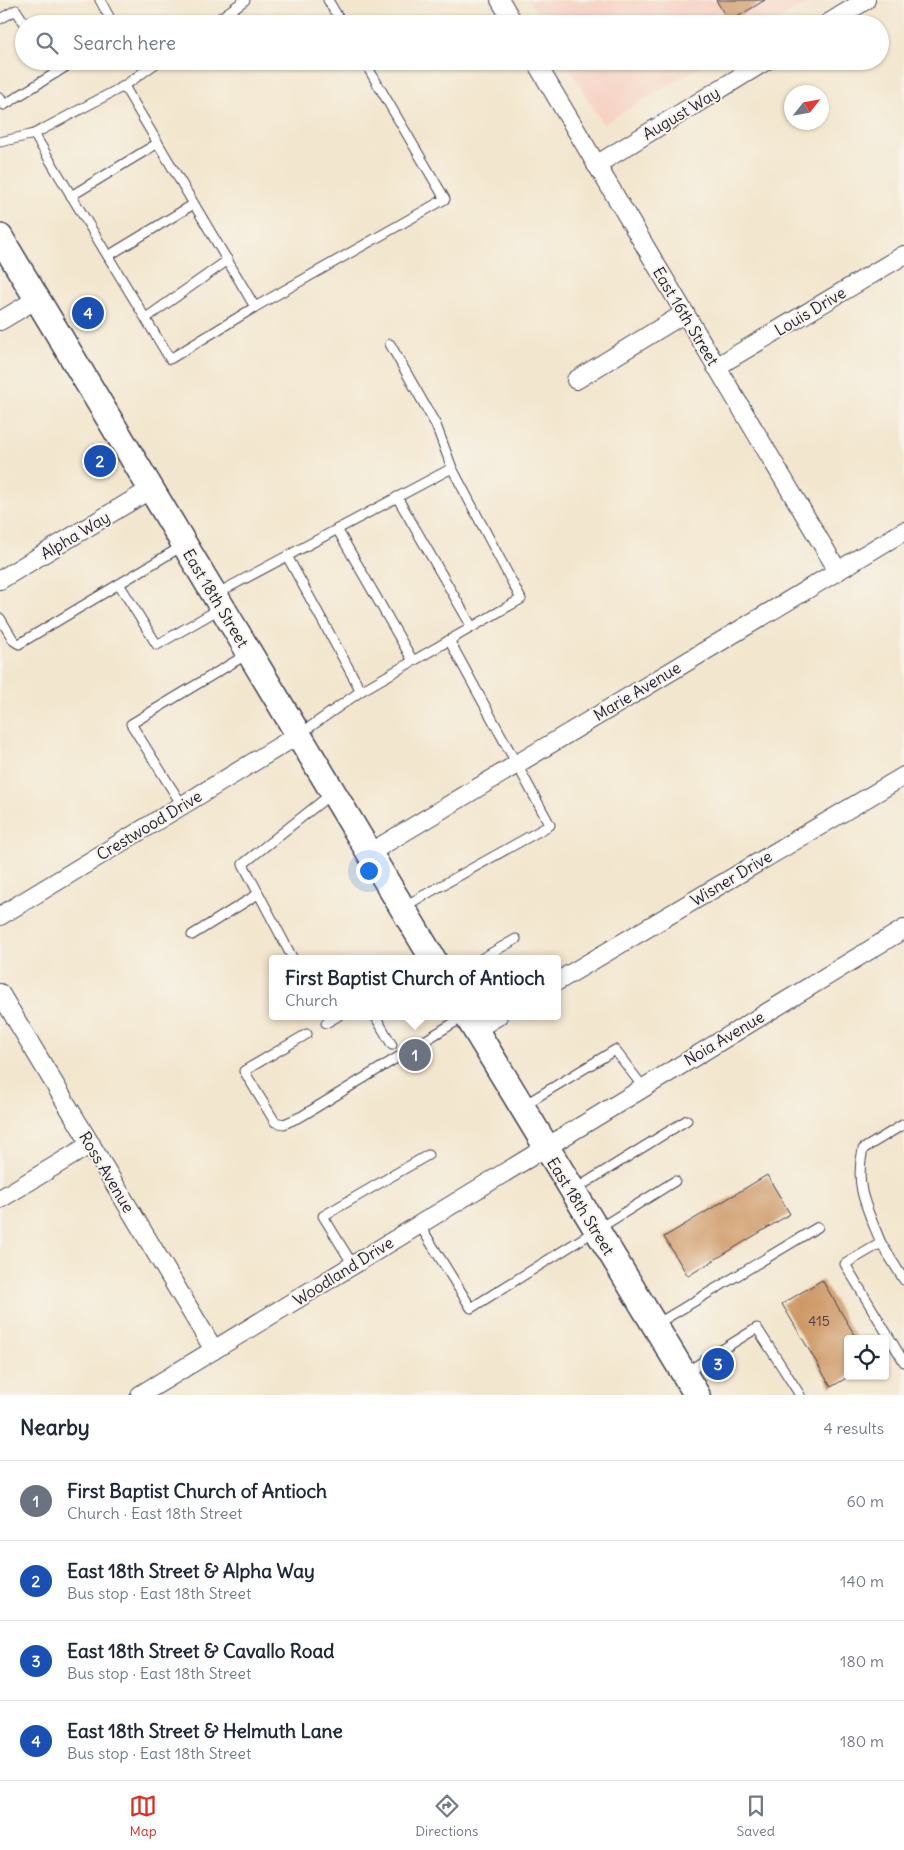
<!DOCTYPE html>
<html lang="en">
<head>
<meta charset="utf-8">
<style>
  :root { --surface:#fff; --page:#f2f2f3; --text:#1f2937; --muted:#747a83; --line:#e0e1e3; --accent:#d93025 }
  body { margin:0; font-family:Delius,sans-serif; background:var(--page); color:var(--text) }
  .controls { position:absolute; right:15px; bottom:15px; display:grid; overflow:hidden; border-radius:5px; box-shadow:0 1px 4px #0004 }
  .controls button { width:45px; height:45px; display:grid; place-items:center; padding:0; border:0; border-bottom:1px solid var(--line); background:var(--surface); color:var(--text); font:25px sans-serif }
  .compass { position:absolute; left:784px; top:85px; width:45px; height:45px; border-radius:50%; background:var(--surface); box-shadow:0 1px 4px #0004; rotate:59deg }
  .you { position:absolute; left:368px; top:870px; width:18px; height:18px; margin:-12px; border:4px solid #fff; border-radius:50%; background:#1a73e8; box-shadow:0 0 0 8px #1a73e833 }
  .badge { display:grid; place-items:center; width:32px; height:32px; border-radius:50%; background:var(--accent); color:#fff; font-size:16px; font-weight:700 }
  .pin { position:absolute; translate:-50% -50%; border:2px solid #fff; box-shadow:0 1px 5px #0006 }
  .popup { position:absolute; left:269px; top:955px; width:292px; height:65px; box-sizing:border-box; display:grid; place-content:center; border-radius:5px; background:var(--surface); filter:drop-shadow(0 1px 4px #0005); font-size:16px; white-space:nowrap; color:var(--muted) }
  .popup b { font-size:19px; color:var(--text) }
  .popup::after { content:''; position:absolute; left:50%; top:100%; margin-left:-10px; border:10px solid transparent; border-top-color:var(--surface) }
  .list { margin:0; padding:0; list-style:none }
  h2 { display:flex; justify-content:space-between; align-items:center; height:65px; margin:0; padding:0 20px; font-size:21px }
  h2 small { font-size:16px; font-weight:400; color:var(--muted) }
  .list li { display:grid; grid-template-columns:32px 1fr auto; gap:15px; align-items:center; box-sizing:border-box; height:80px; padding:0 20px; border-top:1px solid var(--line) }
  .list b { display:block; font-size:19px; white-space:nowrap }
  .list p { margin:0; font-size:16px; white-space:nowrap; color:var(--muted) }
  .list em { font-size:16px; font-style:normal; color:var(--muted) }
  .icon { flex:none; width:28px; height:28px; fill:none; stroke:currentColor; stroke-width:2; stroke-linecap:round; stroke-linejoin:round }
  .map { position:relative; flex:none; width:904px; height:1395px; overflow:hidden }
  .search { position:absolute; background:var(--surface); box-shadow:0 1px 4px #0004; left:15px; right:15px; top:15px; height:55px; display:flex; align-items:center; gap:12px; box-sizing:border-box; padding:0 18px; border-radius:28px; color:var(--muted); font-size:19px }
  .sheet { height:385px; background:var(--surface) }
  nav { display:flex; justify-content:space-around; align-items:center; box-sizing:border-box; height:70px; border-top:1px solid var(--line); background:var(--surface); font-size:14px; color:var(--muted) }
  nav a { display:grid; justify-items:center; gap:2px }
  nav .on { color:var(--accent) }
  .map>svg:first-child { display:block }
  .built { fill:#f6d2c4 }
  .building { fill:#ce9866 }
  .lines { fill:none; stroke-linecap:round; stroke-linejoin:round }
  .service-casing { stroke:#413f51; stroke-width:11 }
  .minor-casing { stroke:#413f51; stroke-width:20 }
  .secondary-casing { stroke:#413f51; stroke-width:28 }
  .service { stroke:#fff; stroke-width:9 }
  .minor { stroke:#fff; stroke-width:18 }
  .secondary { stroke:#fff; stroke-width:25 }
  .labels { text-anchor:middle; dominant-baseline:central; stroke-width:4; stroke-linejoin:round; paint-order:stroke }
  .number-label { font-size:14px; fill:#4d4046 }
  .street-label { font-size:16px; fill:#22223b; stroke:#f7f3e8 }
</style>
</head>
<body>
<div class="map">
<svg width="904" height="1395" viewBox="0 0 904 1395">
  <rect width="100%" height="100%" fill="#f7f3e8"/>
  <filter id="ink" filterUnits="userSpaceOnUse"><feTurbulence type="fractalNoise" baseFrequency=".02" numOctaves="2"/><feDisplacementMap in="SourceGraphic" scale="10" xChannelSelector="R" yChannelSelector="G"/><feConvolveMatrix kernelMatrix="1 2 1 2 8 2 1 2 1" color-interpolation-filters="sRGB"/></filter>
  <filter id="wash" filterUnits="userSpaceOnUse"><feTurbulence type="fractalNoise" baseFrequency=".0096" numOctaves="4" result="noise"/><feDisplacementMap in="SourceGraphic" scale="20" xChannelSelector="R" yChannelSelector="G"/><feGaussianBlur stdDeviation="1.12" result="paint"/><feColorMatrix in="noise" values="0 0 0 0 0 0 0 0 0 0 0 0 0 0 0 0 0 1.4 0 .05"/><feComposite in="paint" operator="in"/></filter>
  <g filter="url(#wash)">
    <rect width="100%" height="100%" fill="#f3e6ce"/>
    <g class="built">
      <path d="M 529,0 L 812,0 L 772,24 L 543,24 Z"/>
      <path d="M 565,61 L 709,61 L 603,124 Z"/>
    </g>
    <g id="blocks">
      <g class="building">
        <path d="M 716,0 L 765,0 L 729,22 Z"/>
        <path d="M 767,1175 L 790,1214 L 688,1276 L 664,1237 Z"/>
        <path d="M 822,1280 L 857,1339 L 848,1339 L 848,1377 L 831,1387 L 782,1304 Z"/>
      </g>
    </g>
  </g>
  <g filter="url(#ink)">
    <use href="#blocks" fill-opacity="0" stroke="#413f51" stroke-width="1"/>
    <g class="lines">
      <defs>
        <g id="service">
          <path d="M 100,0 L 113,24"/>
          <path d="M 328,0 L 342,24"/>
          <path d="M 0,19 L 16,10 L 25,24"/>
          <path d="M 212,24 L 245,0"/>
          <path d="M 48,61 L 56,73"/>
          <path d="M 124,86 L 255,307 L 445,199 L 364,61"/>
          <path d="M 0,98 L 4,105 L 75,61"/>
          <path d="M 34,134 L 170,359 L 255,307"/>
          <path d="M 0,142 L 34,134 L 124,86 L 159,61"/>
          <path d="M 71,196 L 158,143"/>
          <path d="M 108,256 L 194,204"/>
          <path d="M 146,318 L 228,260"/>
          <path d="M 390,344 L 436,425 L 452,468"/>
          <path d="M 397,497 L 472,627"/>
          <path d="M 337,529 L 413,661"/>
          <path d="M 119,584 L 157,645 L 221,608"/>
          <path d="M 216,594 L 452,468 L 521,599 L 361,691 L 287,556"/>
          <path d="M 0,618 L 14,641 L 19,644 L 184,545"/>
          <path d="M 300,734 L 361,691"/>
          <path d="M 182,805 L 131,724 L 249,653"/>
          <path d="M 403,907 L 550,825 L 449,640"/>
          <path d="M 192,935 L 258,894"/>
          <path d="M 293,959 L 243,864 L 331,794"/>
          <path d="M 481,959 L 516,939"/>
          <path d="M 375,1016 L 392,1045"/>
          <path d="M 326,1023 L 338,1016"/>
          <path d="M 307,1034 L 244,1071 L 275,1122 L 284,1124 L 302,1116 L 465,1016"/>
          <path d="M 524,1105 L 615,1050 L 643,1087"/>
          <path d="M 574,1190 L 687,1120"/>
          <path d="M 419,1224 L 471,1308 L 675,1181"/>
          <path d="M 881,1243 C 867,1208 854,1187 863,1149 L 904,1124"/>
          <path d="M 353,1265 L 323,1216 L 428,1155"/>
          <path d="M 904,1280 L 881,1243 L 845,1264 L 904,1362"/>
          <path d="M 655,1325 L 818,1227"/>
          <path d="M 686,1372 L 757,1328 L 800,1395"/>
        </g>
        <g id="minor">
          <path d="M 500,0 L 514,24"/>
          <path d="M 827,24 L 866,0"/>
          <path d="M 535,61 L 838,571"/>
          <path d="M 596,165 L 766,61"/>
          <path d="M 0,321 L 37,299"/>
          <path d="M 716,367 L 904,255"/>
          <path d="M 576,380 L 685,313"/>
          <path d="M 0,580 L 151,489"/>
          <path d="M 371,852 L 904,531"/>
          <path d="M 0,916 L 298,735"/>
          <path d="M 558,981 L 904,776"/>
          <path d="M 0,993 L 214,1350"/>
          <path d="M 475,1030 L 498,1016"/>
          <path d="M 0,1199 L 91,1144"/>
          <path d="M 140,1395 L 904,929"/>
        </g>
        <g id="secondary">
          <path d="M 0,237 L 433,959"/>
          <path d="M 467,1016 L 697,1395"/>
        </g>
      </defs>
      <use href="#service" class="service-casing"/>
      <use href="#minor" class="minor-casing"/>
      <use href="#secondary" class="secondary-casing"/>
      <use href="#service" class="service"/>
      <use href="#minor" class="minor"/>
      <use href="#secondary" class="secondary"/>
    </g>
  </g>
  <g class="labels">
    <g class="number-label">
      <text x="819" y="1321">415</text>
    </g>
    <g class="street-label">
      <text transform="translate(681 113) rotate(-31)">August Way</text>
      <text transform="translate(810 311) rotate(-31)">Louis Drive</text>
      <text transform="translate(686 316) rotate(59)">East 16th Street</text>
      <text transform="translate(75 535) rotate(-31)">Alpha Way</text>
      <text transform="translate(216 598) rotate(59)">East 18th Street</text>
      <text transform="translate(637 691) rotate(-31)">Marie Avenue</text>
      <text transform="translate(149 825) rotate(-31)">Crestwood Drive</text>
      <text transform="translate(731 878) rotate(-31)">Wisner Drive</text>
      <text transform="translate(724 1038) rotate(-31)">Noia Avenue</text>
      <text transform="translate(107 1172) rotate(59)">Ross Avenue</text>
      <text transform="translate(581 1206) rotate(58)">East 18th Street</text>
      <text transform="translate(343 1271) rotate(-32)">Woodland Drive</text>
    </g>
  </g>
</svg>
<div class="controls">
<button><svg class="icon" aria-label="locate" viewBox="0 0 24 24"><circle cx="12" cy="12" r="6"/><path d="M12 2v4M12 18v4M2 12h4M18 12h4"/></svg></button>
</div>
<svg class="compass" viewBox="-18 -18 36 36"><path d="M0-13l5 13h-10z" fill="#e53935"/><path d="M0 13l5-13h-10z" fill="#747a83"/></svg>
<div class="you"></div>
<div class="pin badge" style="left:415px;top:1055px;background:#6b7280">1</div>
<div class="popup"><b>First Baptist Church of Antioch</b>Church</div>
<div class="pin badge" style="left:100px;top:461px;background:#1a4fb4">2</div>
<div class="pin badge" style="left:718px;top:1364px;background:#1a4fb4">3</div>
<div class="pin badge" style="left:88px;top:313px;background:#1a4fb4">4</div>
<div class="search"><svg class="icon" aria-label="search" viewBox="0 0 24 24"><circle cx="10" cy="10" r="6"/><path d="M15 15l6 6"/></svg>Search here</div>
</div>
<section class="sheet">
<h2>Nearby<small>4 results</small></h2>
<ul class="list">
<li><span class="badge" style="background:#6b7280">1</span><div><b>First Baptist Church of Antioch</b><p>Church · East 18th Street</p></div><em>60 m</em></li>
<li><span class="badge" style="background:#1a4fb4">2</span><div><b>East 18th Street &amp; Alpha Way</b><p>Bus stop · East 18th Street</p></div><em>140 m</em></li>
<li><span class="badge" style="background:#1a4fb4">3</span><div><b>East 18th Street &amp; Cavallo Road</b><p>Bus stop · East 18th Street</p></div><em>180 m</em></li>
<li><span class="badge" style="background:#1a4fb4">4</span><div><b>East 18th Street &amp; Helmuth Lane</b><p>Bus stop · East 18th Street</p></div><em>180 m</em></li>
</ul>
</section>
<nav>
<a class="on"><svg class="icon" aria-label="map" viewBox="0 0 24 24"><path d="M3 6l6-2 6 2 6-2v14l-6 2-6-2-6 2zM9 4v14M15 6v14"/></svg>Map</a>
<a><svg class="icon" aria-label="directions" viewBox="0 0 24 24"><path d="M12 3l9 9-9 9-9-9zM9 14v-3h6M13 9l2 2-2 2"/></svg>Directions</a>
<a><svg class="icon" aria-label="saved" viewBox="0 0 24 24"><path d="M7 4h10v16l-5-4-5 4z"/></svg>Saved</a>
</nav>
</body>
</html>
